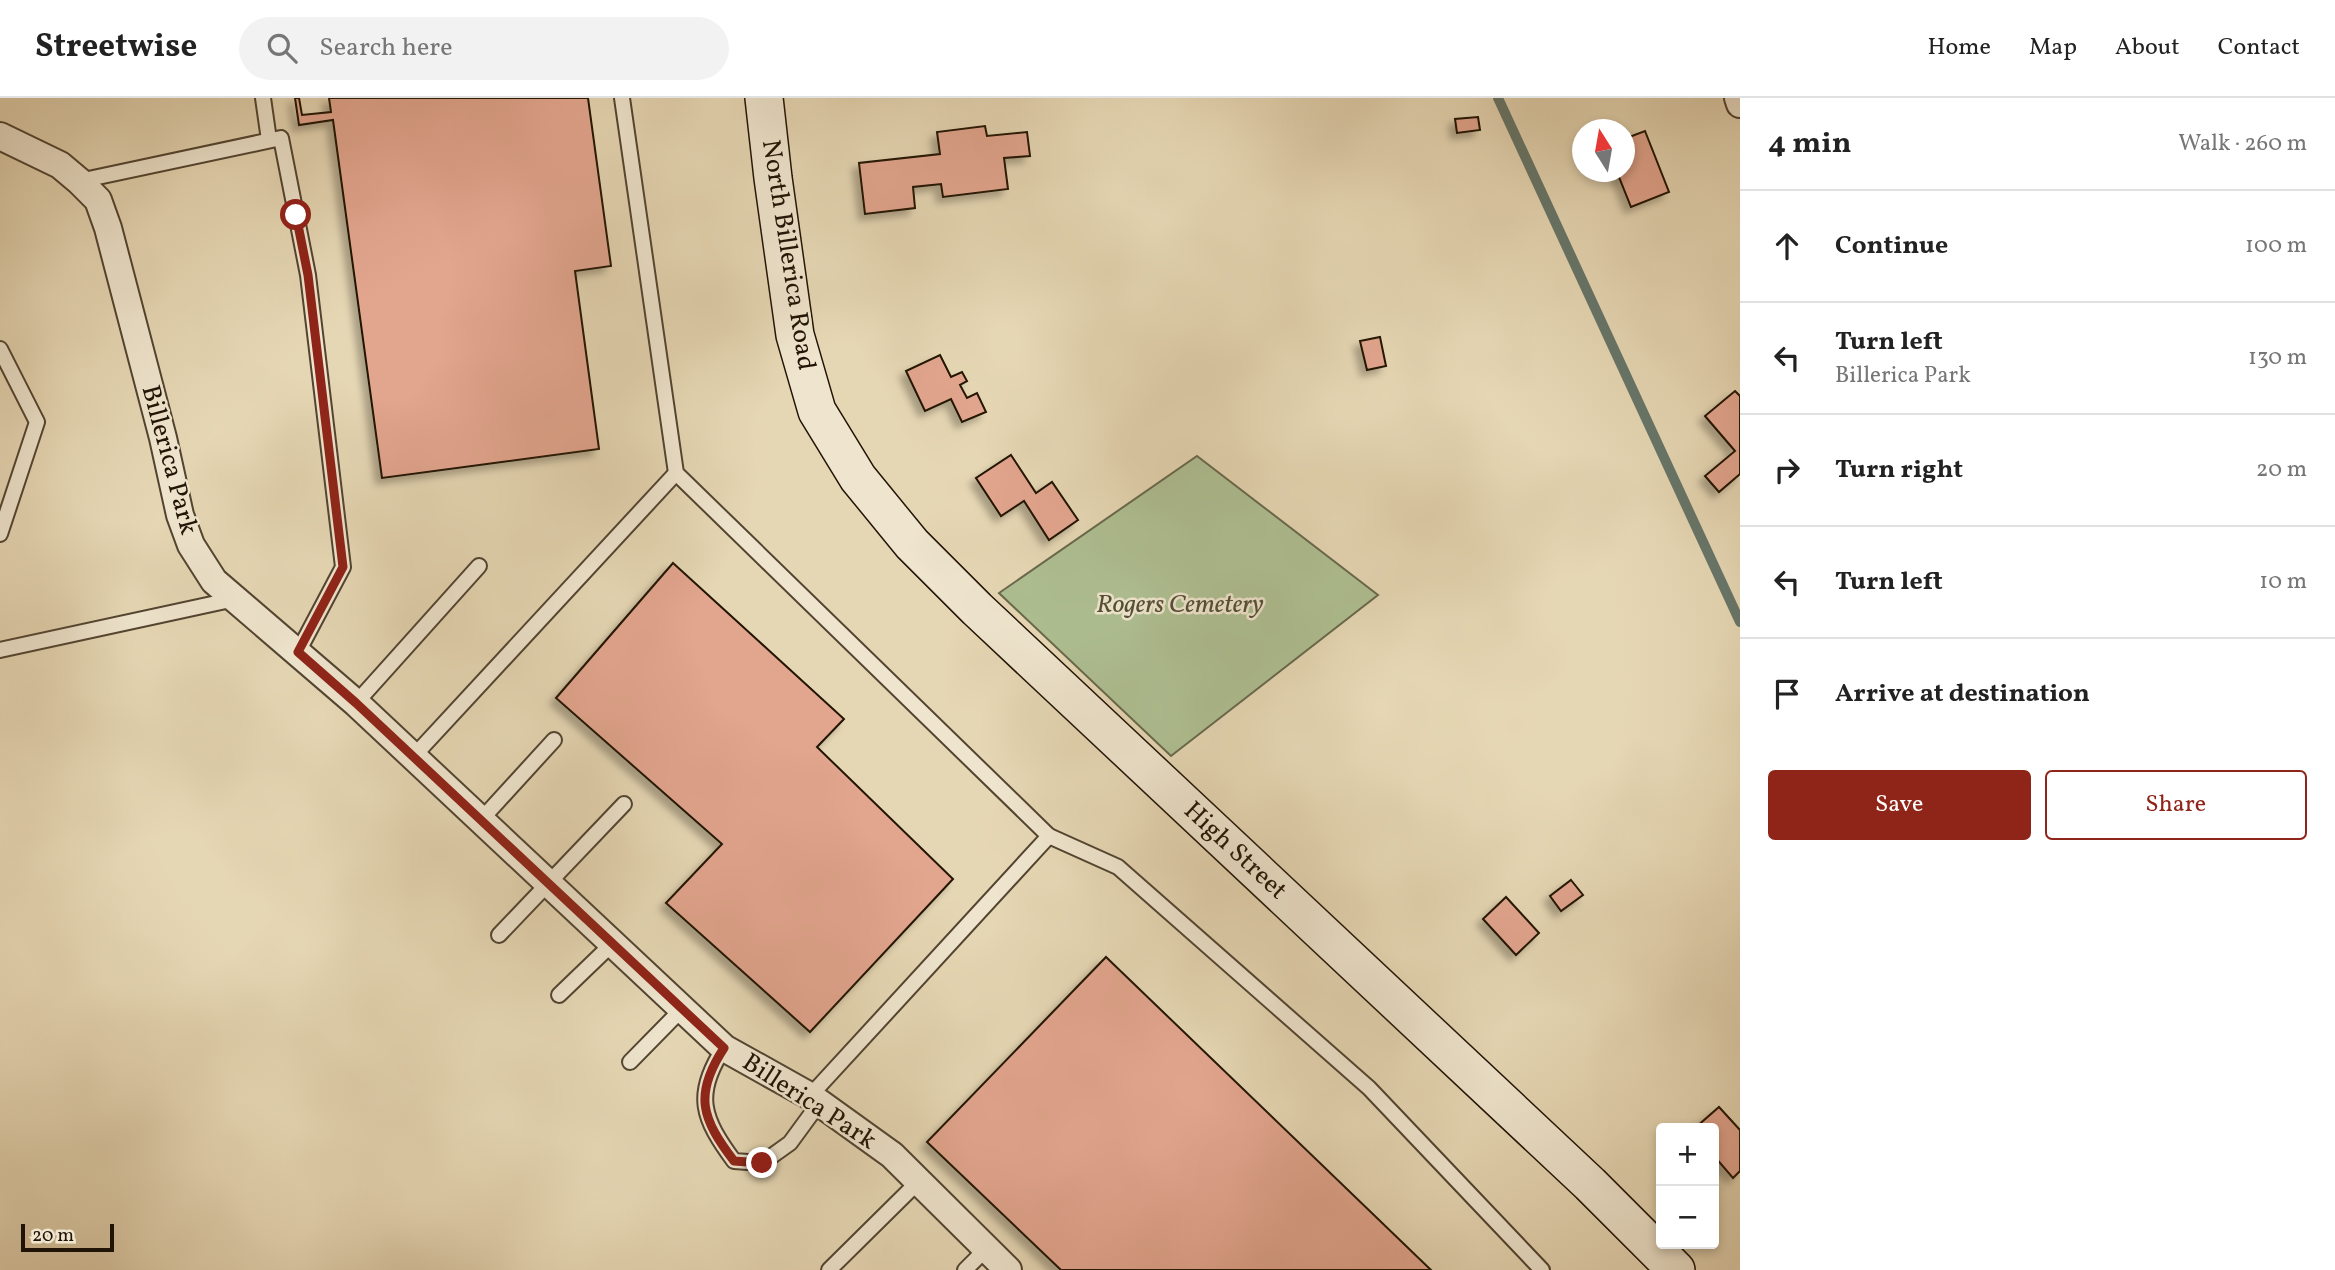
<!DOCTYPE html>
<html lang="en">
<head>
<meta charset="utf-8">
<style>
  :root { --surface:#fff; --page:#f2f2f2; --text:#222; --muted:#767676; --line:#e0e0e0; --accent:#8f2418 }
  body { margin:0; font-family:Vollkorn,serif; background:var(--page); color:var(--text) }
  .controls { position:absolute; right:21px; bottom:21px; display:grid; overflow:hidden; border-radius:7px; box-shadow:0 4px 10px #0003 }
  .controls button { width:63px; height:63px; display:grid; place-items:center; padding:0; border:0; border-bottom:2px solid var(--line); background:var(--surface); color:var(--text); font:35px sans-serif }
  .compass { position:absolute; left:1572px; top:21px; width:63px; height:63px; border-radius:50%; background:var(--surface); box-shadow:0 4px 10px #0003; rotate:349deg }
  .scale { position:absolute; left:21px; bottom:18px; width:93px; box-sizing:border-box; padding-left:7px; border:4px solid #211305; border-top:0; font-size:19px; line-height:24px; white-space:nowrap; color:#211305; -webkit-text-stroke:5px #efe5ce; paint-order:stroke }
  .stop { position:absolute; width:21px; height:21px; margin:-16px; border:5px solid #8f2418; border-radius:50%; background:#fff }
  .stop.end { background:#8f2418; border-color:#fff; box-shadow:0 2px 7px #0008 }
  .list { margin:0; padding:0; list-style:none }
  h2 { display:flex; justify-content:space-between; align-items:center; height:91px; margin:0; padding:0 28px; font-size:30px }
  h2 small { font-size:23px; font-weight:400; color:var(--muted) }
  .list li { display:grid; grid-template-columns:46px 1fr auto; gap:21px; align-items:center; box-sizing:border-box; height:112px; padding:0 28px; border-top:2px solid var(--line) }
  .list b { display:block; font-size:26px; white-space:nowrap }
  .list p { margin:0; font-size:23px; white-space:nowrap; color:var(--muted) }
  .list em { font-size:23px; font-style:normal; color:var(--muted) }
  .actions { display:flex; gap:14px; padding:21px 28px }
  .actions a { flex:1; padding:16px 0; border:2px solid var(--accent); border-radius:7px; text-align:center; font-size:24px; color:var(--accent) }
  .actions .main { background:var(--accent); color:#fff }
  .icon { flex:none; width:38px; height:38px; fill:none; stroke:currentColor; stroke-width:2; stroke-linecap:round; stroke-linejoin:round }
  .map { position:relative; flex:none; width:1740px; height:1172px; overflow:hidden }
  header { display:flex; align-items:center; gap:42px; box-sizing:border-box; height:98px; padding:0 35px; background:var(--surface); border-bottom:2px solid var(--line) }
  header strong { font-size:33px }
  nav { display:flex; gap:38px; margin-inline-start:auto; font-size:24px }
  .search { width:490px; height:63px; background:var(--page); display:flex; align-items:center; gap:18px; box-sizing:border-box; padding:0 24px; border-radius:38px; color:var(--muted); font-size:26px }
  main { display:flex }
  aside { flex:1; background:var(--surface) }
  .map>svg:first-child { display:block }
  .green { fill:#aebf92; stroke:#68694c; stroke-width:2 }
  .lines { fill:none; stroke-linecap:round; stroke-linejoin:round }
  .stream { stroke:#67776b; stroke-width:10 }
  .building { fill:#e2a58e; stroke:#211305; stroke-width:2; filter:url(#shadow) }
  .lane-casing { stroke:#524431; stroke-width:18 }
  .street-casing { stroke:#524431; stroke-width:30 }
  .secondary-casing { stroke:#211305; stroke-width:40 }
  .lane { stroke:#efe5ce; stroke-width:14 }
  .street { stroke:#efe5ce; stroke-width:26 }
  .secondary { stroke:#efe5ce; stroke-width:37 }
  .route { stroke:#8f2418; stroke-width:9 }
  .labels { text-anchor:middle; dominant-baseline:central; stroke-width:5; stroke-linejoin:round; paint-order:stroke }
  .street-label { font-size:26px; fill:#211305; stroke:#efe5ce }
  .park-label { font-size:26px; font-style:italic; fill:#524f36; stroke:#efe5ce }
</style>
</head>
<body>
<header>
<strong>Streetwise</strong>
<div class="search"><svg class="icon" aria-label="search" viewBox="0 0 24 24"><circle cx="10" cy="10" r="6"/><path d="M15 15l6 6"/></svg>Search here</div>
<nav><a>Home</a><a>Map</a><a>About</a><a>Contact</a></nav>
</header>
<main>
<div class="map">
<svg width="1740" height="1172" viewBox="0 0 1740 1172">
  <defs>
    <filter id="shadow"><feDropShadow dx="-6" dy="6" stdDeviation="3.5" flood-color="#0004"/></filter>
  </defs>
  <rect width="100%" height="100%" fill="#e6d7b4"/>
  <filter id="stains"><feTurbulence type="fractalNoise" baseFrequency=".00286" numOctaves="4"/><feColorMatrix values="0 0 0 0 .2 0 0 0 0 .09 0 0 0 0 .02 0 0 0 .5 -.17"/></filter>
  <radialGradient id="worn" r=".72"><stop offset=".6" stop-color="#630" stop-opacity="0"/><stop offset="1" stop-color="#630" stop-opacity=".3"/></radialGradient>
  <path class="green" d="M 1197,358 L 1378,497 L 1171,658 L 999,495 Z"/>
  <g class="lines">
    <path class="stream" d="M 1498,0 L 1740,524"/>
  </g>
  <g class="building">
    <path d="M 295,0 L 299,0 L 302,17 L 331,14 L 329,0 L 588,0 L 611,168 L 575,173 L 599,351 L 382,380 L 333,22 L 299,27 Z"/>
    <path d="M 1478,19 L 1480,32 L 1457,35 L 1455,21 Z"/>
    <path d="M 985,28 L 987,38 L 1027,34 L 1030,58 L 1004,60 L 1008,91 L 943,99 L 941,86 L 913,89 L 915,110 L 865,116 L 859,65 L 940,56 L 937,34 Z"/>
    <path d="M 1645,33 L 1669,94 L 1631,109 L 1617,74 L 1624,74 L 1624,41 Z"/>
    <path d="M 1380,239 L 1386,268 L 1367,272 L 1360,243 Z"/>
    <path d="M 940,257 L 951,279 L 962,274 L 967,283 L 960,287 L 967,300 L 977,295 L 986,314 L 962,324 L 951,301 L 925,313 L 906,273 Z"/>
    <path d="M 1735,293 L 1740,298 L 1740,376 L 1719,394 L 1705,378 L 1735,353 L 1705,318 Z"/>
    <path d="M 1011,357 L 1036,395 L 1052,384 L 1078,422 L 1049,442 L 1024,403 L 1001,418 L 976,380 Z"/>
    <path d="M 673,465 L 844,621 L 817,649 L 953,781 L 810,934 L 666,805 L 722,746 L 556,600 Z"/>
    <path d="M 1571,782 L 1583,797 L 1561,813 L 1550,798 Z"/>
    <path d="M 1506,799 L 1539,835 L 1516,857 L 1483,821 Z"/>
    <path d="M 1106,859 L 1431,1172 L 1061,1172 L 927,1044 Z"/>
    <path d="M 1719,1009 L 1740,1032 L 1740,1073 L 1733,1080 L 1714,1058 L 1714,1030 L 1695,1030 Z"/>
  </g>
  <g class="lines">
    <defs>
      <g id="lane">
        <path d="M 263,0 L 269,42"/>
        <path d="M 622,0 L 676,375 L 1049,738"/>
        <path d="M 79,83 L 281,40 L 308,177 L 343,469 L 298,554"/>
        <path d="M 0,251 L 37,324 L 0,436"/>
        <path d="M 0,552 L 235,501"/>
        <path d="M 356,605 L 479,468"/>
        <path d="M 413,659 L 676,375"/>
        <path d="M 480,723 L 554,642"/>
        <path d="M 499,837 L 624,706"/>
        <path d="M 559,897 L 612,846"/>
        <path d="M 724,950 C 693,997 703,1021 734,1063 L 762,1065 L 790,1045 L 820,1004"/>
        <path d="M 630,964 L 682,911"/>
        <path d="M 810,998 L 1049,738 L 1118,769 L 1369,990 L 1542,1172"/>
        <path d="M 829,1172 L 918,1084"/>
        <path d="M 965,1172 L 986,1151"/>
      </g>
      <g id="street">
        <path d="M 1738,0 L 1740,6"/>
        <path d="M 0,38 L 60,67 L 79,83 L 98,102 L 108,130 L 163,340 L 180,417 L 191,447 L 214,483 L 356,605 L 724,950 L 810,998 L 892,1057 L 1008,1172"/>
      </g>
      <path id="secondary" d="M 764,0 L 773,80 L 795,237 L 817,313 L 858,380 L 912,446 L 977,511 L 1590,1086 L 1676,1172"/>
    </defs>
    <use href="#lane" class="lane-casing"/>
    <use href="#street" class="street-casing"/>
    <use href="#secondary" class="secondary-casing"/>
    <use href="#lane" class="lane"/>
    <use href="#street" class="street"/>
    <use href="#secondary" class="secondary"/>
  </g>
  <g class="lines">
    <path class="route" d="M 296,117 L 308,177 L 343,469 L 298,554 L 356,605 L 724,950 C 693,997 702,1021 734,1063 L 762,1065"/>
  </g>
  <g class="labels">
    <g class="street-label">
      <text transform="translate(788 157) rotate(81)">North Billerica Road</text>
      <text transform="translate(169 362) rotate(75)">Billerica Park</text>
      <text transform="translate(1235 753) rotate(43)">High Street</text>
      <text transform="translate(809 1004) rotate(33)">Billerica Park</text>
    </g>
    <g class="park-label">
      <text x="1180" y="507">Rogers Cemetery</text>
    </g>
  </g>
  <rect width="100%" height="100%" filter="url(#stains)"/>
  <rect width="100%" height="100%" fill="url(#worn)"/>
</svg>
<div class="controls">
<button>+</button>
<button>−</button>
</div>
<svg class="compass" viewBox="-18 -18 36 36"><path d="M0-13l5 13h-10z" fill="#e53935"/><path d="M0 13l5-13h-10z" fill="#767676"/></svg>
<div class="scale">20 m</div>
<div class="stop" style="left:296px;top:117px"></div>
<div class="stop end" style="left:762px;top:1065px"></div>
</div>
<aside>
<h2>4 min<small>Walk · 260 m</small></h2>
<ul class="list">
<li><svg class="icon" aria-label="ahead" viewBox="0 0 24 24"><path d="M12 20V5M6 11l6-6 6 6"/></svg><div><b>Continue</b></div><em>100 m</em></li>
<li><svg class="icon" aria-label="left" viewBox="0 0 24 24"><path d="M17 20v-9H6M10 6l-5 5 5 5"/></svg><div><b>Turn left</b><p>Billerica Park</p></div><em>130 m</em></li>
<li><svg class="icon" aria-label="right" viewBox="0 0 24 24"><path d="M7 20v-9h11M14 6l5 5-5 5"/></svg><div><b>Turn right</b></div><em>20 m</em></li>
<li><svg class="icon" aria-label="left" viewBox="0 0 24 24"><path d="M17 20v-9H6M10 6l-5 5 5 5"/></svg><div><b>Turn left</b></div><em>10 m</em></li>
<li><svg class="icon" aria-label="arrive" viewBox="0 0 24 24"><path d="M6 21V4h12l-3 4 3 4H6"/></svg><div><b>Arrive at destination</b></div></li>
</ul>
<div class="actions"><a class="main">Save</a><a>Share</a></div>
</aside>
</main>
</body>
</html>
